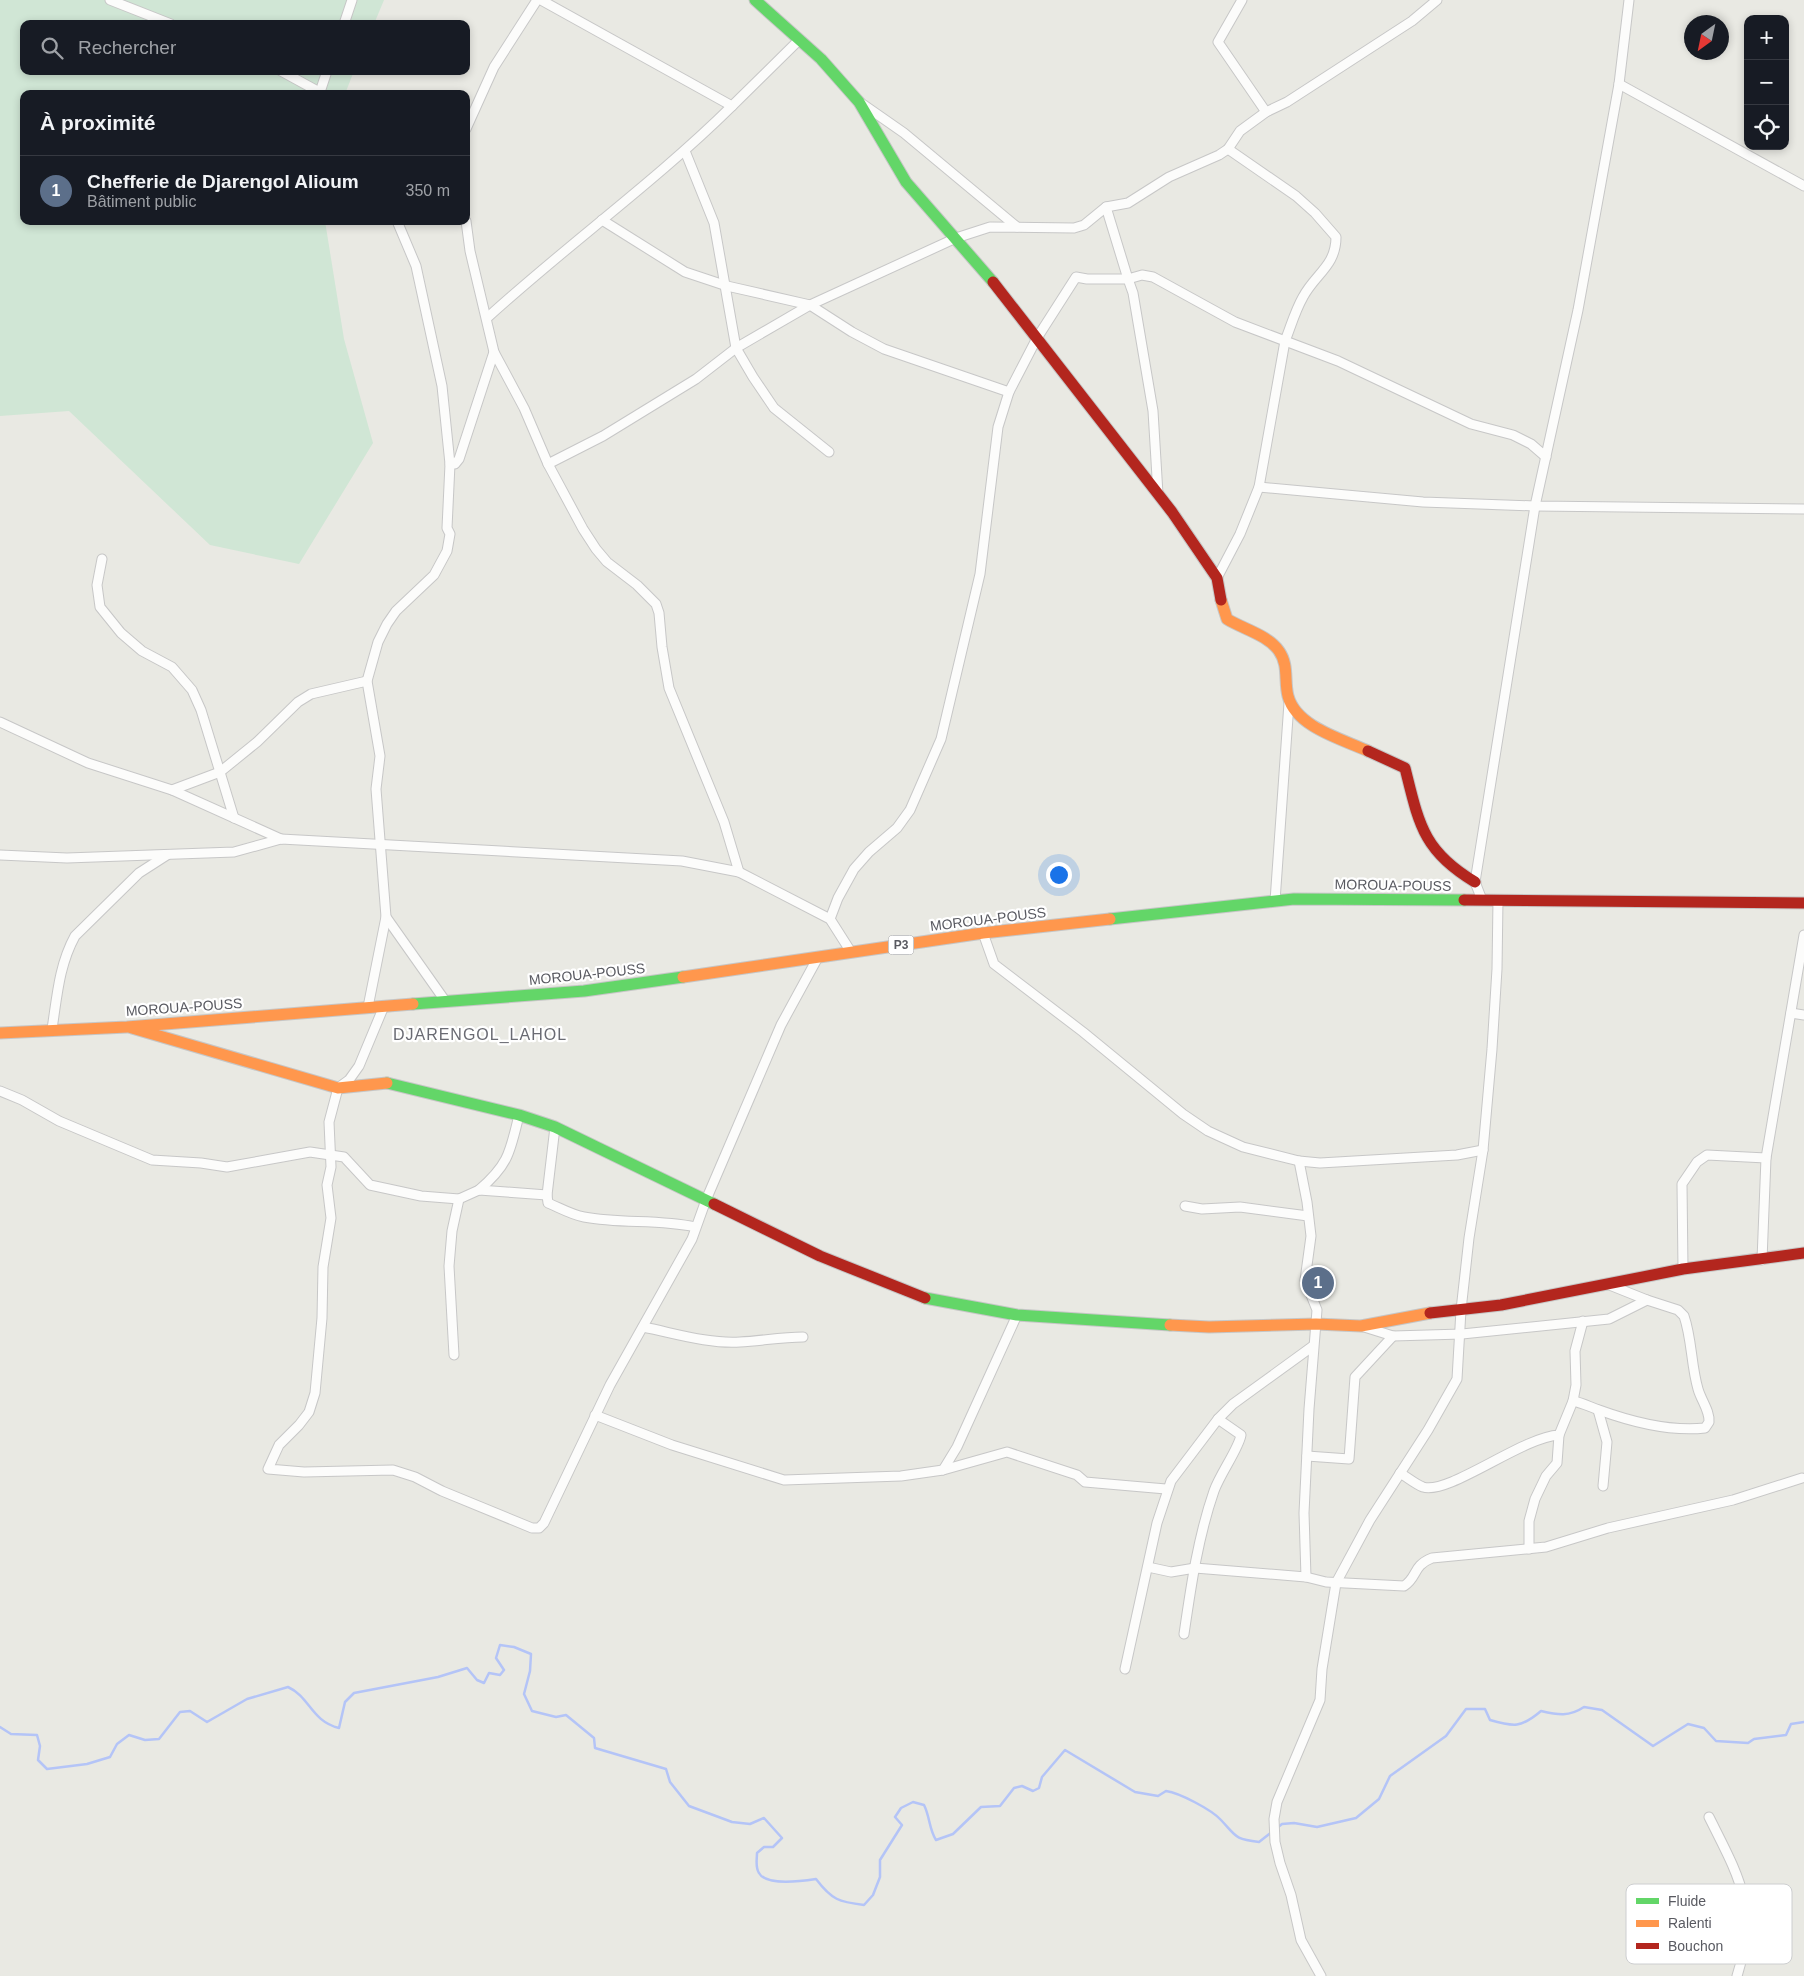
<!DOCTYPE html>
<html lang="fr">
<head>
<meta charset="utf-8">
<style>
  :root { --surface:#171b24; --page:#242831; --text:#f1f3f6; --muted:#9ea1a6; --line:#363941; --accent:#b45309 }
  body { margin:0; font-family:Arial,sans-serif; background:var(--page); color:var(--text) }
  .controls { position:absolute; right:15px; top:15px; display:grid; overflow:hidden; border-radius:10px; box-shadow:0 2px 8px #0003 }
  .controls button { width:45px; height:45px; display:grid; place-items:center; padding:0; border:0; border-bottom:1px solid var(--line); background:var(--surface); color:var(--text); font:25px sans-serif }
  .compass { position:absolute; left:1684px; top:15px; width:45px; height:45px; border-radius:50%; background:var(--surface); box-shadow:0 2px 8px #0003; rotate:213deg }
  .you { position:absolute; left:1058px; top:874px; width:18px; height:18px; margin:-12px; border:4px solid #fff; border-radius:50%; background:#1a73e8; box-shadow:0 0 0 8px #1a73e833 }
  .badge { display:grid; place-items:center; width:32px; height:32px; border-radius:50%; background:var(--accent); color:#fff; font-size:16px; font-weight:700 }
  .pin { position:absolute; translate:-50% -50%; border:2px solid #fff; box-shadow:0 1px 5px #0006 }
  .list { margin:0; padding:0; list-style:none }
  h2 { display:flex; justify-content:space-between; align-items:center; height:65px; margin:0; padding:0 20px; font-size:21px }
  h2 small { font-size:16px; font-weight:400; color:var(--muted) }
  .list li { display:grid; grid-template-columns:32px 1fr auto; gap:15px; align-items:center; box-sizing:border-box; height:70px; padding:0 20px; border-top:1px solid var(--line) }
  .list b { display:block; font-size:19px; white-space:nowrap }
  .list p { margin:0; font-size:16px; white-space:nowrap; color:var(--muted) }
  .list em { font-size:16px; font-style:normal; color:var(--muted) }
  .icon { flex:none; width:28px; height:28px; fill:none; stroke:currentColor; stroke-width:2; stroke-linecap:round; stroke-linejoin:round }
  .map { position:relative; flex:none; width:1804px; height:1976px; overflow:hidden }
  .search { position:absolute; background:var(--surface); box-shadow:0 2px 8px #0003; left:20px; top:20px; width:450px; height:55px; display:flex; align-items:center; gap:12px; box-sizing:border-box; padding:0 18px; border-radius:10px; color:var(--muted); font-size:19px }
  .panel { position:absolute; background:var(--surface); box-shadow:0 2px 8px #0003; left:20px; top:90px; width:450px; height:135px; border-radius:10px }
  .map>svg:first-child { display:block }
  .green { fill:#d0e6d5 }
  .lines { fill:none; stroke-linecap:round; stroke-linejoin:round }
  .stream { stroke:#b4c4f7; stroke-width:2.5 }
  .street-casing { stroke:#c7c7c7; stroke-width:11 }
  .fast-casing { stroke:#c6c6c6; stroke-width:13 }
  .slow-casing { stroke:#c6c6c6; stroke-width:13 }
  .jam-casing { stroke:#c6c6c6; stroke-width:13 }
  .street { stroke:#fcfcfb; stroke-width:9 }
  .fast { stroke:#63d668; stroke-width:11 }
  .slow { stroke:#ff974d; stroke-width:11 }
  .jam { stroke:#b3261e; stroke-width:11 }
  .labels { text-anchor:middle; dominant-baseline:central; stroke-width:4.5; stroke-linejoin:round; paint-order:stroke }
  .shield { fill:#fff; stroke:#8b8c90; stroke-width:1 }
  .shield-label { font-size:12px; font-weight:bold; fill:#595a61 }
  .street-label { font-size:14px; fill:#595a61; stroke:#fff }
  .quarter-label { font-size:16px; letter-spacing:1px; fill:#6a6b73; stroke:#fff }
  .key { fill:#fff; stroke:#cdced0; stroke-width:1 }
  .key-label { font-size:14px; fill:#595a61 }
</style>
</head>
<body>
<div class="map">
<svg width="1804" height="1976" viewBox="0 0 1804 1976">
  <rect width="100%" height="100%" fill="#e9e9e3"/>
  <path class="green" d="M 0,0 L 384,0 L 374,24 L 24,24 L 24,71 L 354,71 L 345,94 L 24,94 L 24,221 L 325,221 L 344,339 L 373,443 L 299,564 L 210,545 L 69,411 L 0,416 Z"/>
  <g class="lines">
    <g class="stream">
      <path d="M 0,1727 L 11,1734 L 37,1735 L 40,1746 L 38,1760 L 47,1769 L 87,1764 L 110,1757 L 117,1744 L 129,1735 L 145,1740 L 159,1739 L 180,1712 L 190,1711 L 207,1722 L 247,1699 L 288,1687 C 310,1697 311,1721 339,1728 L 345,1702 L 354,1693 L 438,1677 L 467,1668 L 477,1680 L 484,1683 L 489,1673 L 500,1675 L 504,1670 L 496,1658 L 500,1645 L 514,1647 L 531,1654 L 530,1671 L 524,1694 L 532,1711 L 556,1717 L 566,1715 L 594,1738 L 595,1748 L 666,1769 L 670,1782 L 689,1806 L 732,1822 L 750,1824 L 764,1818 L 782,1838 L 773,1847 L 764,1847 L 757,1853 C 757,1860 755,1867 759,1873 C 766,1886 803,1881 816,1879 C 832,1900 839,1902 864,1905 L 873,1895 L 880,1877 L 880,1860 L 902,1825 L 895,1817 L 901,1808 L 913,1802 L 924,1805 C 930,1817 929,1829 936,1840 L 953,1834 L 981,1807 L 1000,1806 L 1014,1788 L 1022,1786 L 1033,1791 L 1039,1788 L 1042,1777 L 1065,1750 L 1135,1792 L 1158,1796 L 1166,1791 C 1180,1793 1212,1810 1221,1820 C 1237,1837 1234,1839 1259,1842 L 1273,1831"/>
      <path d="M 1277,1828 L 1282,1824 L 1294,1823 L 1317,1827 L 1356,1818 L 1379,1799 L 1390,1776 L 1446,1736 L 1466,1709 L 1485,1709 L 1490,1720 C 1514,1727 1521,1728 1541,1711 C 1558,1715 1569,1717 1584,1707 L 1602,1710 L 1653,1746 L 1688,1724 L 1704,1728 L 1716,1741 L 1748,1743 L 1754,1739 L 1786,1735 L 1791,1724 L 1804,1722"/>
    </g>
    <defs>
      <g id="street">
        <path d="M 110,0 L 171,24"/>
        <path d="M 541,0 L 732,106 L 799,40"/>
        <path d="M 1242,0 L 1218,42 L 1266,112"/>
        <path d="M 344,24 L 352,0"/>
        <path d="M 281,71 L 323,94"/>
        <path d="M 1619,84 L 1804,186"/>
        <path d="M 320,92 L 327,71"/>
        <path d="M 861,103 L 904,133 L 1017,227"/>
        <path d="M 466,129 L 494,67 L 537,0"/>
        <path d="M 685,151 L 714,223 L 736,348 L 753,377 L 774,408 L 829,452"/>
        <path d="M 1106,207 L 1128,279 L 1142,275 L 1153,277 L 1235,322 L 1338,361 L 1471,424 L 1513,435 L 1531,444 L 1546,457"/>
        <path d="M 602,220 L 685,272 L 727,286 L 810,305 L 852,332 L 884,349 L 1009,392"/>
        <path d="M 466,221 L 470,251 L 494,352 L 524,408 L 548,464 L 583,529 L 596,549 L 607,562 L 637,585 L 656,604 L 659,613 L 662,647 L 669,688 L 724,822 L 739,872"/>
        <path d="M 487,318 C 567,245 655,182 732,106"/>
        <path d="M 450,464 L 455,464 L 459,459 L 494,352"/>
        <path d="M 548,464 L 603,436 L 696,379 L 736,348 L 810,305 L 956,238 L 990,227 L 1074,228 L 1084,225 L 1106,207 L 1128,203 L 1169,177 L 1219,155 L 1228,149 L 1240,131 L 1266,112 L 1287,102 L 1412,21 L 1437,0"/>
        <path d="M 1259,487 L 1423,502 L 1535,506 L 1804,509"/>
        <path d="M 102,559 L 97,585 L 100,607 L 121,633 L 142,651 L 172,667 L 192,690 L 201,710 L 234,818"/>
        <path d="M 1217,578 L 1240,534 L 1259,487 L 1285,341 C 1291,326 1295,311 1303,297 C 1315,274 1336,266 1336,237 L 1315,213 L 1296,196 L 1228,149"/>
        <path d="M 0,722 L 88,763 L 172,790 L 281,839"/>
        <path d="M 172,790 L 220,772 L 257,742 L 298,702 L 311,694 L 367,681"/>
        <path d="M 0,855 L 67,858 L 234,852 L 281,839 L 682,861 L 739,872 L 830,919 L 851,952"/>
        <path d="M 1482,900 L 1475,882 L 1535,506 L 1578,310 L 1619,84 L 1629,0"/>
        <path d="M 1275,901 L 1289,703"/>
        <path d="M 386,917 L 446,1002"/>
        <path d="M 830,919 L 838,898 L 854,869 L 869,852 L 897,828 L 910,810 L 941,739 L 980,574 L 998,427 L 1009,392 L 1037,338 L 1076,277 L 1087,279 L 1128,279 L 1133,293 L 1153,411 L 1158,494"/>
        <path d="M 983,933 L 994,964 L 1083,1032 L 1183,1114 L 1208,1131 L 1243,1147 L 1299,1161 L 1320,1163 L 1457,1155 L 1483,1150"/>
        <path d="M 384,1006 L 359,1066 L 349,1080 L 338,1088 L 329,1122 L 331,1167 L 327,1185 L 331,1218 L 323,1267 L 322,1318 L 315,1393 L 309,1412 L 299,1425 L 279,1445 L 268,1469 L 304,1472 L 393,1470 L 415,1477 L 442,1491 L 532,1528 L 539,1528 L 544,1523 L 610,1385 L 692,1239 L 706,1200 L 781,1025 L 817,959"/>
        <path d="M 368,1007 L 386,917 L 376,789 L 380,756 L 367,681 L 378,642 L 387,624 L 396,611 L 434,575 L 447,551 L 450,534 L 447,528 L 450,464 L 442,386 L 416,266 L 397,221"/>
        <path d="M 1791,1013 L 1804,1015"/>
        <path d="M 52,1029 C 57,997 59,965 75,936 L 139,873 L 167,855"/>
        <path d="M 0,1091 L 22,1100 L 59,1121 L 152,1160 L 201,1163 L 227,1167 L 310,1152 L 344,1157 L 370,1185 L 421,1196 L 459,1199 L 479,1190 L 547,1195"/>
        <path d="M 555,1127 L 547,1195 L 548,1203 C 560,1208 572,1215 584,1217 C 621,1224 659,1219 695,1227"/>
        <path d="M 1299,1161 L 1307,1202 L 1311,1236 L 1305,1280 L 1317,1310 L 1309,1409 L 1304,1513 L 1306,1577"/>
        <path d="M 479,1190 C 509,1164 510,1152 519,1115"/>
        <path d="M 1185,1206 L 1202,1209 L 1240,1207 L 1308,1216"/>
        <path d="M 1762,1260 L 1766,1158 L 1804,935"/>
        <path d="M 1683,1269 L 1682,1184 L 1697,1162 L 1707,1155 L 1766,1158"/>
        <path d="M 1361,1326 L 1393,1336 L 1462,1334 L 1609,1319 L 1647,1300"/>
        <path d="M 643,1327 C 674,1333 708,1344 740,1342 C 761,1341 781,1337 803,1337"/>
        <path d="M 454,1355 L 449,1266 L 452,1231 L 459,1199"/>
        <path d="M 1573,1401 C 1583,1403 1590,1407 1599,1410 C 1632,1422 1669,1432 1705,1428 L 1709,1422 C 1710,1411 1701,1400 1698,1389 C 1691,1365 1692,1339 1684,1316 L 1678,1310 L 1647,1300 L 1607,1284"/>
        <path d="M 1598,1410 L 1607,1442 L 1603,1486"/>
        <path d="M 595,1415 L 672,1445 L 784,1480 L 901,1476 L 943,1470 L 1007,1452 L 1077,1475 L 1085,1482 L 1166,1489"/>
        <path d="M 1307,1456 L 1349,1459 L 1355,1377 L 1393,1336"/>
        <path d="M 943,1470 L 957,1447 L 1017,1315"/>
        <path d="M 1400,1473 C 1407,1477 1415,1484 1423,1487 C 1449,1495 1522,1437 1559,1435 L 1573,1401 L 1576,1385 L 1575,1351 L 1583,1321"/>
        <path d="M 1529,1549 L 1529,1521 L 1535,1499 L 1546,1476 L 1557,1463 L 1559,1435"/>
        <path d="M 1148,1567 L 1171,1572 L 1195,1568 L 1306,1577 L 1326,1582 L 1404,1586 C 1418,1577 1412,1566 1432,1558 L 1546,1547 L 1608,1528 L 1733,1500 L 1802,1478"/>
        <path d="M 1184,1634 C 1191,1586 1198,1537 1214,1491 C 1220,1474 1239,1448 1241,1435 L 1218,1419"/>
        <path d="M 1125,1669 L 1157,1523 L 1171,1481 L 1218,1419 L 1233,1404 L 1313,1346"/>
        <path d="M 1709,1817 C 1739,1877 1759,1908 1737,1976"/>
        <path d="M 1321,1976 L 1301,1940 L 1291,1895 L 1280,1863 L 1275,1842 L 1274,1819 L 1277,1802 L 1320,1700 L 1322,1669 L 1336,1583 L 1370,1520 L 1428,1430 L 1457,1379 L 1461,1310 L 1469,1238 L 1483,1150 L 1492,1049 L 1497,969 L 1498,900"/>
      </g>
      <g id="fast">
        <path d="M 755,0 L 821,59 L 859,102 L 906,182 L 993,282"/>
        <path d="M 1110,919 L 1294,899 L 1464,900"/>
        <path d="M 413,1004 L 584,991 L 683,977"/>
        <path d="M 387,1083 L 519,1115 L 555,1127 L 714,1204"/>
        <path d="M 925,1298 L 1017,1315 L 1170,1325"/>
      </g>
      <g id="slow">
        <path d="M 1221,600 L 1227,619 C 1243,629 1268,635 1279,651 C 1289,665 1284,681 1288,696 C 1296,727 1342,739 1368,751"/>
        <path d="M 683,977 L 983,933 L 1110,919"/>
        <path d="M 132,1028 L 338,1088 L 387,1083"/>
        <path d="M 0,1033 L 127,1027 L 413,1004"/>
        <path d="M 1170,1325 L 1209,1327 L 1316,1324 L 1361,1326 L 1430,1313"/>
      </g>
      <g id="jam">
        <path d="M 993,282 L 1172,512 L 1217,578 L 1221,600"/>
        <path d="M 1368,751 L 1405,768 C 1419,824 1423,851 1475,882"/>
        <path d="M 1464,900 L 1804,903"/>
        <path d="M 714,1204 L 820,1256 L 925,1298"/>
        <path d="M 1430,1313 L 1501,1305 L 1683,1269 L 1804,1253"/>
      </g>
    </defs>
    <use href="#street" class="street-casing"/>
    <use href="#fast" class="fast-casing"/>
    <use href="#slow" class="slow-casing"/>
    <use href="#jam" class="jam-casing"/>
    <use href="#street" class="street"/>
    <use href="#fast" class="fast"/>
    <use href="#slow" class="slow"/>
    <use href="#jam" class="jam"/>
  </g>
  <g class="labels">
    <rect class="shield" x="888.5" y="935.5" width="25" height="19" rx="4"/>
    <g class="shield-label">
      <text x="901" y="945">P3</text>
    </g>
    <g class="street-label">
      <text transform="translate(1393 885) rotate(1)">MOROUA-POUSS</text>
      <text transform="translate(988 919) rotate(-7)">MOROUA-POUSS</text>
      <text transform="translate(587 974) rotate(-6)">MOROUA-POUSS</text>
      <text transform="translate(184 1007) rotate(-4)">MOROUA-POUSS</text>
    </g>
    <g class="quarter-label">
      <text x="480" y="1034">DJARENGOL_LAHOL</text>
    </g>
  </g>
  <rect x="1626" y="1884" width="166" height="80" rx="8" class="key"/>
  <rect x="1636" y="1898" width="23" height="6" fill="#63d668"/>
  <rect x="1636" y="1920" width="23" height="7" fill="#ff974d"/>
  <rect x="1636" y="1943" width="23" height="6" fill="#b3261e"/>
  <g class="key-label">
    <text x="1668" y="1906">Fluide</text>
    <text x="1668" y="1928">Ralenti</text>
    <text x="1668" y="1951">Bouchon</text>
  </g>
</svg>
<div class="controls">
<button>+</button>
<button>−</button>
<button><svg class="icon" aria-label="locate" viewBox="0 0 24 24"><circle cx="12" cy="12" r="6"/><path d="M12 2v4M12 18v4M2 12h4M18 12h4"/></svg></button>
</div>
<svg class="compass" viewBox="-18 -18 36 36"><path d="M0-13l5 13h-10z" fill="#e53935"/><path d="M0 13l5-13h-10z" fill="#9ea1a6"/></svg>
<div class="you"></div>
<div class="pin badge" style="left:1318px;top:1283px;background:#5c6f8a">1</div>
<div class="search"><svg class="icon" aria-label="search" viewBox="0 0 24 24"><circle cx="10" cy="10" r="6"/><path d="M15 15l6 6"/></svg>Rechercher</div>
<section class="panel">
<h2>À proximité<small></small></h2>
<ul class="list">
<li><span class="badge" style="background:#5c6f8a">1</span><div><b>Chefferie de Djarengol Alioum</b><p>Bâtiment public</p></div><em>350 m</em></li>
</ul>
</section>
</div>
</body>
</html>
